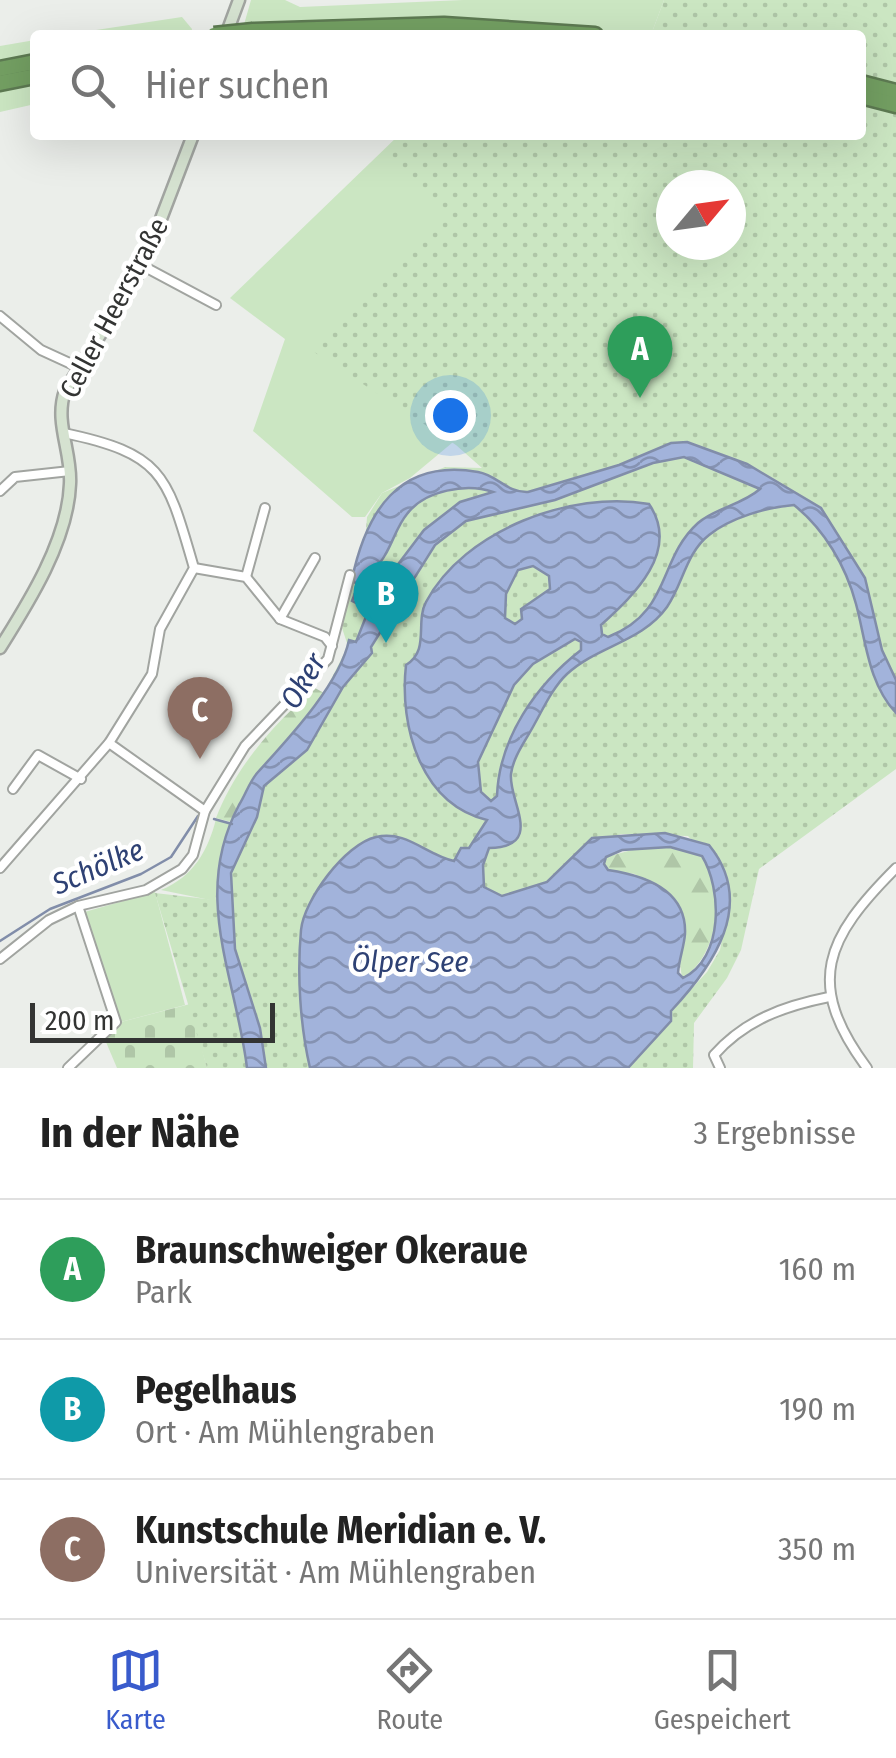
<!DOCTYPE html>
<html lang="de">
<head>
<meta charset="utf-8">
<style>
  :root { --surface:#fff; --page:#f2f2f2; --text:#222; --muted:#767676; --line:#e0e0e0; --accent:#395bcc }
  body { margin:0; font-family:"Fira Sans Condensed",sans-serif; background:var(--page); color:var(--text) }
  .compass { position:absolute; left:656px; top:170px; width:90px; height:90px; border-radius:50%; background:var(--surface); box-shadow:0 10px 40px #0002; rotate:61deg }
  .scale { position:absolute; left:30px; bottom:25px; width:245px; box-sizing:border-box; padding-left:10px; border:5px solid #333433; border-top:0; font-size:28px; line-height:35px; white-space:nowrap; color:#333433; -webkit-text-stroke:8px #fff; paint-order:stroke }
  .you { position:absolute; left:450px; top:415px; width:35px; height:35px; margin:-25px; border:8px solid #fff; border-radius:50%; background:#1a73e8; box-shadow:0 0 0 15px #1a73e833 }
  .badge { display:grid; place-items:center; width:65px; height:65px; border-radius:50%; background:var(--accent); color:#fff; font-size:32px; font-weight:700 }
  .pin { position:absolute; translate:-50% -82px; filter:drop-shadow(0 2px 5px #0008) }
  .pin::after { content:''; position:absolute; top:52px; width:35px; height:30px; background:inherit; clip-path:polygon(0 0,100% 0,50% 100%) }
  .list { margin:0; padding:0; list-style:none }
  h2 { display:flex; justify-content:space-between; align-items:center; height:130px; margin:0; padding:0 40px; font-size:42px }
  h2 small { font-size:32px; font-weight:400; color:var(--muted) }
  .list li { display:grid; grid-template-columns:65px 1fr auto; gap:30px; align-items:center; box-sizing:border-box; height:140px; padding:0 40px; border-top:2px solid var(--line) }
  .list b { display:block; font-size:38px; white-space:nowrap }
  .list p { margin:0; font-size:32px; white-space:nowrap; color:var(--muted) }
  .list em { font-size:32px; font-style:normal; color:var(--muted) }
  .icon { flex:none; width:55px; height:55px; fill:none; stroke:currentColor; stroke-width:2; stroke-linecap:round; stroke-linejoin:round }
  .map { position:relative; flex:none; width:896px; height:1068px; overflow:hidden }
  .search { position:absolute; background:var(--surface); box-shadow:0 10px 40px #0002; left:30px; right:30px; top:30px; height:110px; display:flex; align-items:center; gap:25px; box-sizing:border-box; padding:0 35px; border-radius:10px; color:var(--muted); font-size:38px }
  .sheet { height:550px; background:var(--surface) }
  nav { display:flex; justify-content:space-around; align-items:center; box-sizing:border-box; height:140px; border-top:2px solid var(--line); background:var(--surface); font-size:28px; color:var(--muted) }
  nav a { display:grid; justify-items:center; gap:5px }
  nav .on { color:var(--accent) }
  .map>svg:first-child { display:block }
  .green { fill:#cbe6c2 }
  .forest { fill:url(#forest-firs) }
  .cemetery { fill:url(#cemetery-stones) }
  .park { fill:url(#park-dots); fill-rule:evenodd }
  .water { fill:url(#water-waves); stroke:#818da9; stroke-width:2.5; fill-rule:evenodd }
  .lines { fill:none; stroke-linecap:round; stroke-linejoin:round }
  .stream { stroke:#818da9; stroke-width:2.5 }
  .minor-casing { stroke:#a1a4a0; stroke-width:12 }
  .secondary-casing { stroke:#a1a4a0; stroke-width:15 }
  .motorway-casing { stroke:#5d7a52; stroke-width:19 }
  .minor { stroke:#fff; stroke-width:8 }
  .secondary { stroke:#d5e2d0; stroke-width:10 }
  .motorway { stroke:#739f62; stroke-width:14 }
  .motorway-bridge-casing { stroke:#5d7a52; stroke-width:19; stroke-linecap:butt }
  .motorway-bridge { stroke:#739f62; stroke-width:14 }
  .labels { text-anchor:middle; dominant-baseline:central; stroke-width:9; stroke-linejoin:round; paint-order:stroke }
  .street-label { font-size:28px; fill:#333433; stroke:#fff }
  .water-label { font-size:30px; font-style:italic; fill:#2e4174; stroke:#fff }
</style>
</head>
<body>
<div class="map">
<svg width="896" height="1068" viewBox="0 0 896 1068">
  <defs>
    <pattern id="forest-firs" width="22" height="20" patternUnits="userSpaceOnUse" patternTransform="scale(2.5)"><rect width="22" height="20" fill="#cbe6c2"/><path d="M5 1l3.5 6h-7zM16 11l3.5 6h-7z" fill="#afc6a7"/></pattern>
    <pattern id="cemetery-stones" width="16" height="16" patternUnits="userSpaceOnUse" patternTransform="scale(2.5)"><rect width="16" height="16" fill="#cbe6c2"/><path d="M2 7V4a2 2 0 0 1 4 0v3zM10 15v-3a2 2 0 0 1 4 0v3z" fill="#afc6a7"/></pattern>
    <pattern id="park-dots" width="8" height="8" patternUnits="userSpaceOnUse" patternTransform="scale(2.5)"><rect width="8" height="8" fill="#cbe6c2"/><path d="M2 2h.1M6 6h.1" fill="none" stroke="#afc6a7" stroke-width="1.8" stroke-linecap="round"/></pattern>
    <pattern id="water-waves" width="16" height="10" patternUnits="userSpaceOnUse" patternTransform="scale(2.5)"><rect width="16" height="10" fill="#a2b3db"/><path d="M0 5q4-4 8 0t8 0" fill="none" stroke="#8592b2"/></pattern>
  </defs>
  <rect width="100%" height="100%" fill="#ebeeea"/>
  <g class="green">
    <path d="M 251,0 L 285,0 L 300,7 L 463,0 L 664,0 L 651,35 L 241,35 Z"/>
    <path d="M 182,17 L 192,29 L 191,35 L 63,35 Z"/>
    <path d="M 35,40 L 35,104 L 0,112 L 0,46 Z"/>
    <path d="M 399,135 L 731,185 L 671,185 L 671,245 L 689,245 L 410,478 L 382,493 L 365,517 L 352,517 L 253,431 L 285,339 L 230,298 Z"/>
    <path d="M 216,819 L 230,823 L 215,901 L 161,890 C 193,877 208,851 216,819 Z"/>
    <path d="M 155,892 L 185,1005 L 117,1023 L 81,913 Z"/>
  </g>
  <g class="forest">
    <path d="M 315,688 L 324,693 L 286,746 L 255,776 L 231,822 L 216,818 C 236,766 274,724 315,688 Z"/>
    <path d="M 643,847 C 661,847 690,844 703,858 C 730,887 716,961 682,978 L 679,957 L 685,932 L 635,874 L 608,870 L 604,864 L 606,857 Z"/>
  </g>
  <path class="cemetery" d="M 190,1004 L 207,1068 L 117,1068 L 103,1035 L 117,1023 Z"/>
  <path class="park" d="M 664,0 L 896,0 L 896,769 L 759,869 L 741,950 L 727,978 L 694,1023 L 693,1068 L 628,1068 L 661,1032 L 671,1011 L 707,972 L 720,950 L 729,902 L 725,874 L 688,836 L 621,834 L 583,849 L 547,882 L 502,896 L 484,887 L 461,849 L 454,861 C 427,855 408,830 376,837 C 346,843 304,900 301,930 C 296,974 300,1025 310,1068 L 207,1068 L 155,893 L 215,900 L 230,823 L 248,786 L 286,746 L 324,693 L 348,646 L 342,628 L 353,573 L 365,545 L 367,517 L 382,493 L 445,467 L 482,468 L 456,445 L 311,350 L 445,219 L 382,153 L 399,135 L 861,135 L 861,35 L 651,35 ZM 671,185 L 731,185 L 731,245 L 671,245 Z"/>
  <path class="water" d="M 687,442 L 747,464 L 821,508 L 865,578 L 882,650 L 896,680 L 896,713 C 868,683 866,641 856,604 C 846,566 824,529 794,505 C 767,507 730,518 709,535 C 686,553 683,584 667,607 C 642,642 597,646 567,674 C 553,687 543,709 534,725 C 526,740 513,757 511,774 C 508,801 546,847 489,848 L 483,865 L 484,887 L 502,896 L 547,882 L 592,838 L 665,833 L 709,845 C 757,904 713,966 671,1011 L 671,1021 L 628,1068 L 310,1068 C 300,1025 297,974 301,930 C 304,900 345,844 376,837 C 407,830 426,855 454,861 L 461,848 L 469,848 L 487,820 C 421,804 399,727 406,665 C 430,651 415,622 426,602 C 464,530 572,490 649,504 C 681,551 634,595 601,625 L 602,634 L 608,637 C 672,612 657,560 698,523 C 715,508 742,505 760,489 L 684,457 L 653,463 L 555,500 L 466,521 L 435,545 L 371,647 L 372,653 L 343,687 L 307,750 L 264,786 L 257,817 L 231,873 L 235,949 L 260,1028 L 266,1068 L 247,1068 C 236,977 191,895 239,805 C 246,794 249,782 258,772 C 288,739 340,684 349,640 L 356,642 L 374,596 L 424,530 L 460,502 L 493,492 C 467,483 425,490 407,514 C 397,526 393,542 385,555 C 377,570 363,576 368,595 L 360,605 L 352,601 L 358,586 L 352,579 C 366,513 398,458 478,472 C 497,475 507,493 528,492 L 619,465 L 671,443 ZM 533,566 L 549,576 L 550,589 L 521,609 L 522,619 L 515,624 L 505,618 L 506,594 L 518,570 ZM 575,639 L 581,642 L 581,650 C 536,685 499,738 497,796 L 491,801 L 481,792 L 478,762 L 514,685 L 533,664 ZM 670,847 L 702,856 C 722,889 724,958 683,978 L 678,973 C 679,959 684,947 685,934 C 687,889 642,875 608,870 L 604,864 L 606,857 L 622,850 Z"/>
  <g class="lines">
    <g class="stream">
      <path d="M 214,819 L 232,824"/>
      <path d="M 0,941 L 50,909 L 141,874 L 171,857 L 198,816"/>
    </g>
    <defs>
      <g id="minor">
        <path d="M 143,266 L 216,305"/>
        <path d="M 0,316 L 41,350 L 78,367"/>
        <path d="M 0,491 L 15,477 L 70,471"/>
        <path d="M 194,568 L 246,577 L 280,619 L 325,637 L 332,646"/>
        <path d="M 246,577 L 265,508"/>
        <path d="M 280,619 L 315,558"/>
        <path d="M 109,743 L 205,811"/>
        <path d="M 13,789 L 38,755 L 81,779"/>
        <path d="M 0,868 L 109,743 L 152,674 L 160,629 L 194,568 C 167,475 164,454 64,433"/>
        <path d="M 0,959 L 49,920 L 78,906 L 146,890 L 182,869 L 193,855 L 205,811 L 245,746 L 328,659 L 350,575"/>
        <path d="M 68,1068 L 116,1022 L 78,906"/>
        <path d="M 720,1068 L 714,1055 C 745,1020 784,1006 829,997"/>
        <path d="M 867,1068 C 804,983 826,938 896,868"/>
      </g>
      <g id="secondary">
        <path d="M 226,35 L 239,0"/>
        <path d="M 0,648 C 29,602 68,540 70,484 C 72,452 54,422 65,391 L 143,266 L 193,135"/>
      </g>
      <g id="motorway">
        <path d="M 253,31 L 444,25 L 595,35"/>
        <path d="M 0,69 L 35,62"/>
        <path d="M 0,83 L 35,76"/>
        <path d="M 861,83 L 896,92"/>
        <path d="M 861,96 L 896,105"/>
      </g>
    </defs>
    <use href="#minor" class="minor-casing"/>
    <use href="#secondary" class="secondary-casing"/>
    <use href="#motorway" class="motorway-casing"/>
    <use href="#minor" class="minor"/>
    <use href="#secondary" class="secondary"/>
    <use href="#motorway" class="motorway"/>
    <defs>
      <path id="motorway-bridge" d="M 214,35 L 253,31"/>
    </defs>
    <use href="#motorway-bridge" class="motorway-bridge-casing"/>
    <use href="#motorway-bridge" class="motorway-bridge"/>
  </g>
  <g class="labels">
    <g class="street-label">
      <text transform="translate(114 308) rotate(-62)">Celler Heerstraße</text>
    </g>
    <g class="water-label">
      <text transform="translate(303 681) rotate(-59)">Oker</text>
      <text transform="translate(98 867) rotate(-23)">Schölke</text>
      <text x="410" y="962">Ölper See</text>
    </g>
  </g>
</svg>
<svg class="compass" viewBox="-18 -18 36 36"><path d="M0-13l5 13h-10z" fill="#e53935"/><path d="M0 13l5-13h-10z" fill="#767676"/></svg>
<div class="scale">200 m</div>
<div class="you"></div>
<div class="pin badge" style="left:640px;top:398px;background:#2e9e5b">A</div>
<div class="pin badge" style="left:386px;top:643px;background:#0f9aa8">B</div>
<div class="pin badge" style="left:200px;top:759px;background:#8d6e63">C</div>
<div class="search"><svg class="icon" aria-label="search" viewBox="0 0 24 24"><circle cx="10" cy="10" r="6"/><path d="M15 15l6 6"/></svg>Hier suchen</div>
</div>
<section class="sheet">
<h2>In der Nähe<small>3 Ergebnisse</small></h2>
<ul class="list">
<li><span class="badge" style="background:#2e9e5b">A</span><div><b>Braunschweiger Okeraue</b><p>Park</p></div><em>160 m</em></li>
<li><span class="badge" style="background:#0f9aa8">B</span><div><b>Pegelhaus</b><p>Ort · Am Mühlengraben</p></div><em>190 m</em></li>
<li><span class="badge" style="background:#8d6e63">C</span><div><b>Kunstschule Meridian e. V.</b><p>Universität · Am Mühlengraben</p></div><em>350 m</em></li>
</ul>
</section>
<nav>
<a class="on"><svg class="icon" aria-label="map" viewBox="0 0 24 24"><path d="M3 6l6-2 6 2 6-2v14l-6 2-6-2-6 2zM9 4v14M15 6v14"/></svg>Karte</a>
<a><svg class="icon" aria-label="directions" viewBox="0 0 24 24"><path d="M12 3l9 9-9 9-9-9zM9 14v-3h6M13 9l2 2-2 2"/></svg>Route</a>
<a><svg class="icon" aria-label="saved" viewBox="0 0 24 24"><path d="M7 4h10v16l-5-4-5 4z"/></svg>Gespeichert</a>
</nav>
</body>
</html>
